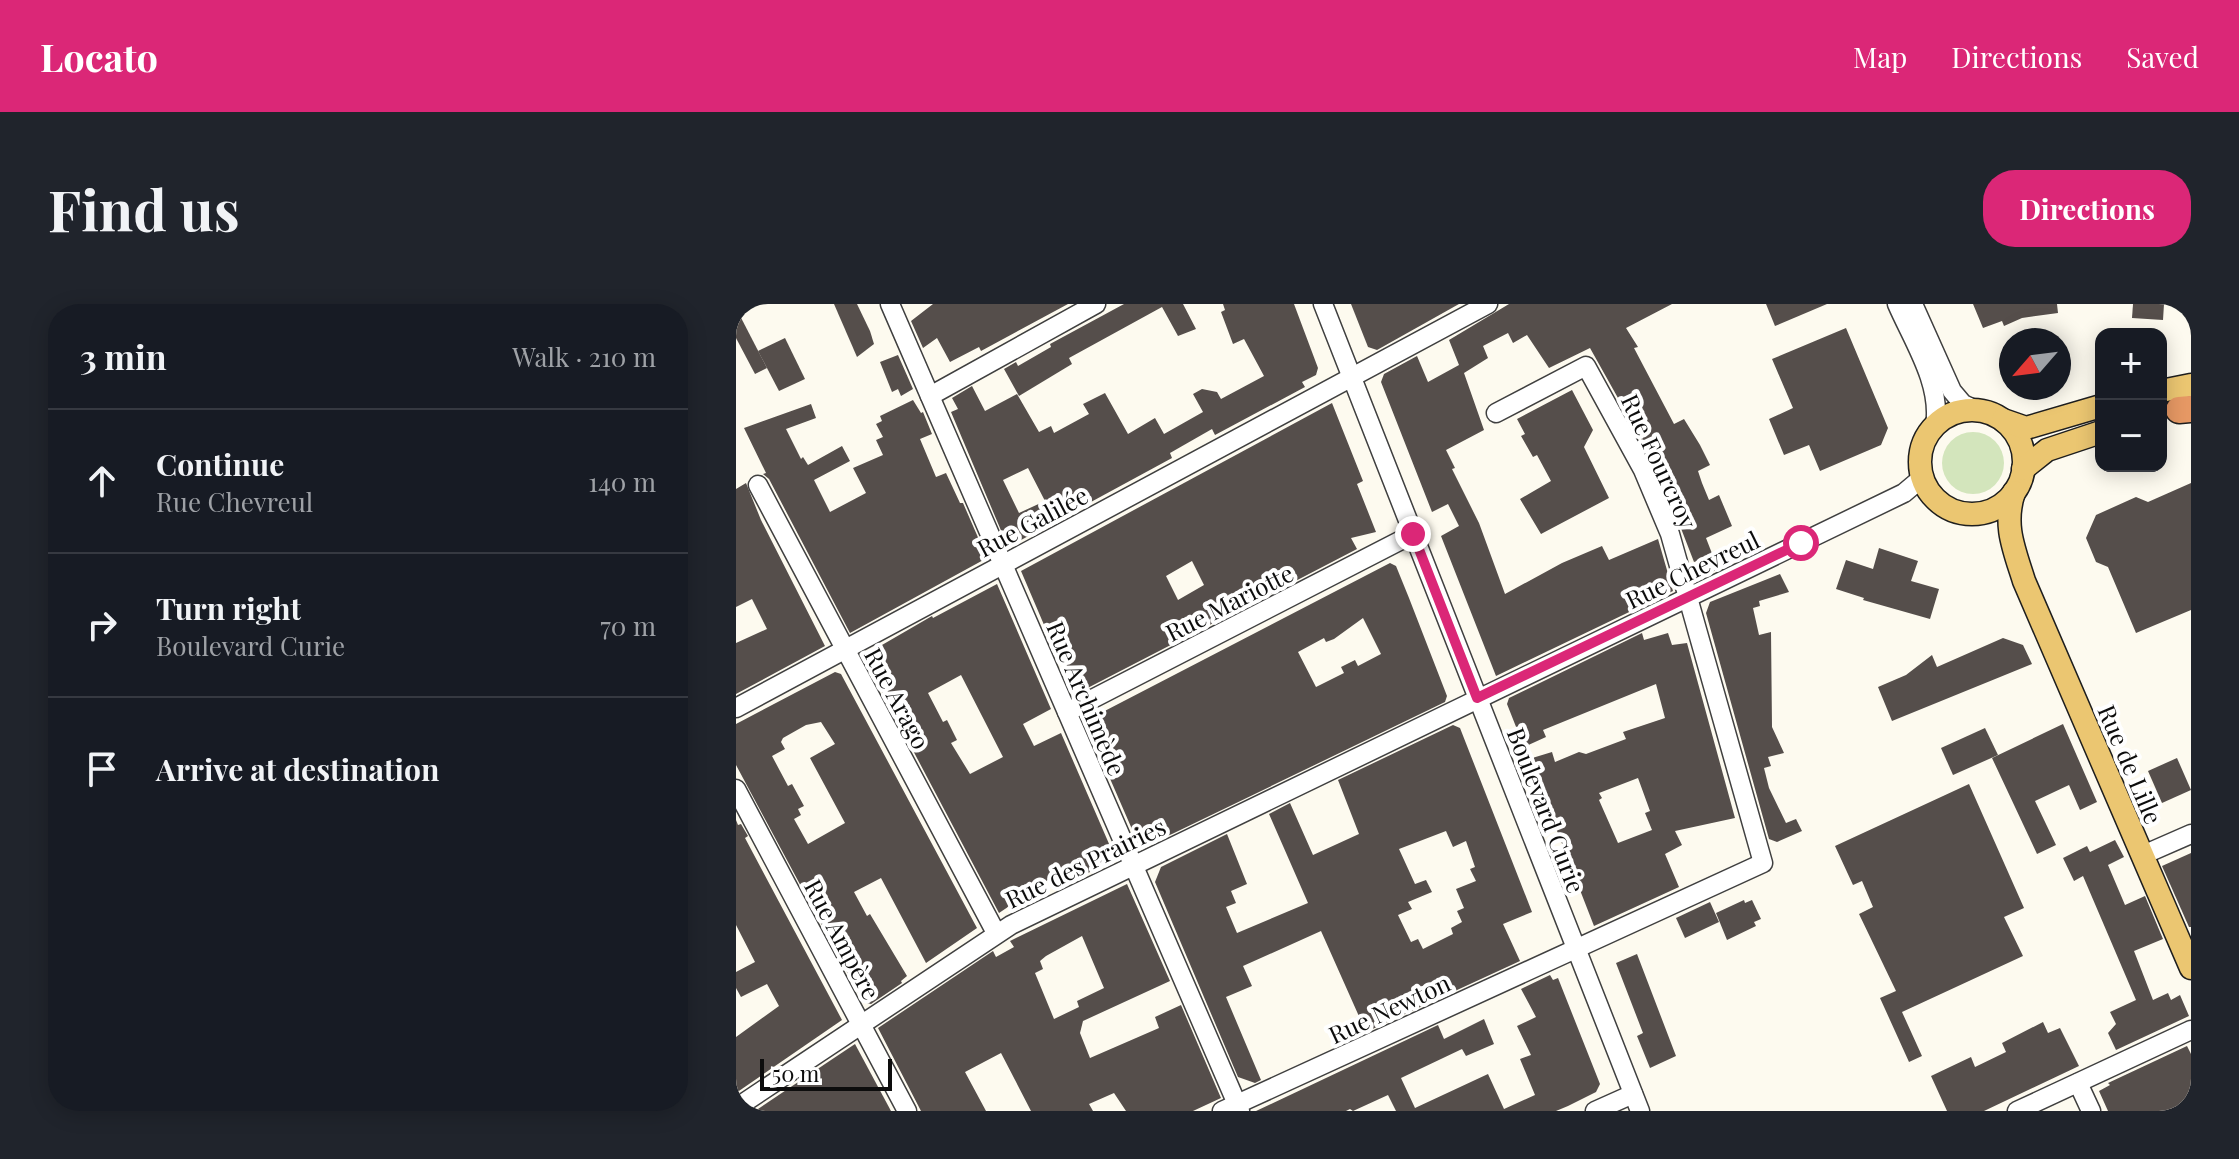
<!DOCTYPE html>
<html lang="en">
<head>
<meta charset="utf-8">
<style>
  :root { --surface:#171b24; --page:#20242c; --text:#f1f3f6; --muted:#9ea1a6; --line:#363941; --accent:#db2777 }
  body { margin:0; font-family:"Playfair Display",serif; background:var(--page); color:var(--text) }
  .controls { position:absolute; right:24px; top:24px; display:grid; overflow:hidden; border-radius:16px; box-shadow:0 4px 20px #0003 }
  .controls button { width:72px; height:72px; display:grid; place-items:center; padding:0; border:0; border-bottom:2px solid var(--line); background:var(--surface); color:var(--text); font:40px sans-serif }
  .compass { position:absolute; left:1263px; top:24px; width:72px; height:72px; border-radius:50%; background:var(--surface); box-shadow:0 4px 20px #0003; rotate:242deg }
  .scale { position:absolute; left:24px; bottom:20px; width:132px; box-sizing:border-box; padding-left:8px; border:4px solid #0d0d0d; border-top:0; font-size:22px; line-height:28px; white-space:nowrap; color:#0d0d0d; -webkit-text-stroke:6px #fff; paint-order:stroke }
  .stop { position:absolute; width:24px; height:24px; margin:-18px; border:6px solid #db2777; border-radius:50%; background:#fff }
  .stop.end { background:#db2777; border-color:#fff; box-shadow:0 2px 8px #0008 }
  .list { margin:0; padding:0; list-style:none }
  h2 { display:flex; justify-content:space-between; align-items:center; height:104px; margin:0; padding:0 32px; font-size:34px }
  h2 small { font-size:26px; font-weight:400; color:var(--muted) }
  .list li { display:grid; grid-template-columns:52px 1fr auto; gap:24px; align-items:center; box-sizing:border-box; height:144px; padding:0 32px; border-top:2px solid var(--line) }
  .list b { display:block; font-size:30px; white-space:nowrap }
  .list p { margin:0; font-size:26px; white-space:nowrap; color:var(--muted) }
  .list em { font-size:26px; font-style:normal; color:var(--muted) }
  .icon { flex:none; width:44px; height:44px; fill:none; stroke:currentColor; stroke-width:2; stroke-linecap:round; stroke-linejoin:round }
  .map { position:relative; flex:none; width:1455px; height:807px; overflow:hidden; border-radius:32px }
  header { display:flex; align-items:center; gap:48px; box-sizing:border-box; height:112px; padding:0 40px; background:var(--accent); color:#fff }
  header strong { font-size:38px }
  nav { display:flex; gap:44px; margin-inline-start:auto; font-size:28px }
  .intro { display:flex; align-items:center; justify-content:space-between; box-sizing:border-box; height:192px; padding:0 48px }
  h1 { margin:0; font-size:56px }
  .button { padding:20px 36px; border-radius:32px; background:var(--accent); color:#fff; font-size:28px; font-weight:700 }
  main { display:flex; gap:48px; padding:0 48px }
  aside { flex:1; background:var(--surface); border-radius:32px; box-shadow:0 4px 20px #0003 }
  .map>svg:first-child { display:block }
  .green { fill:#d3e5bc }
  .building { fill:#554e4b; fill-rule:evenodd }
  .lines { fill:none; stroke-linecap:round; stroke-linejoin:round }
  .minor-casing { stroke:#404040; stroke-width:21 }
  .major-casing { stroke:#1e1e1e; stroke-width:25 }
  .highway-casing { stroke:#1e1e1e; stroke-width:29 }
  .minor { stroke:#fff; stroke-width:18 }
  .major { stroke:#ebc671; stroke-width:22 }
  .highway { stroke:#e69864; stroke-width:26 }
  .route { stroke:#db2777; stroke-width:10 }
  .labels { text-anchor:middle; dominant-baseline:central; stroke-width:8; stroke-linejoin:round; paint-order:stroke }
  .street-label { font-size:24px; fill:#0d0d0d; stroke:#fff }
</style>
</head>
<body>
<header>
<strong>Locato</strong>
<nav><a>Map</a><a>Directions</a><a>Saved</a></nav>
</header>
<div class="intro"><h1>Find us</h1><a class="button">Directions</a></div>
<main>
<aside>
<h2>3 min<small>Walk · 210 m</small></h2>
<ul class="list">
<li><svg class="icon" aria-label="ahead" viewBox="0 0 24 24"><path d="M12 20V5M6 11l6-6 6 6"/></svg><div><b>Continue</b><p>Rue Chevreul</p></div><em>140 m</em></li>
<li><svg class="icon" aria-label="right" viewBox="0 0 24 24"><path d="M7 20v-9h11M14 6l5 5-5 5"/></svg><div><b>Turn right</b><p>Boulevard Curie</p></div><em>70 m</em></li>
<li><svg class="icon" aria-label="arrive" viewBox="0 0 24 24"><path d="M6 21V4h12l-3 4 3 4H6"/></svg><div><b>Arrive at destination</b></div></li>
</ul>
</aside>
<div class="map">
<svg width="1455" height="807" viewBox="0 0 1455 807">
  <rect width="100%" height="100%" fill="#fdfaef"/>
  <circle class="green" cx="1237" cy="159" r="31"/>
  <g class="building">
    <path d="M 98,0 L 121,0 L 134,27 L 138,40 L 121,53 Z"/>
    <path d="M 197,0 L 332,0 L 245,47 L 243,43 L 214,58 L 201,34 L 187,44 L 175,17 Z"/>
    <path d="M 388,0 L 447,0 L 460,25 L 442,32 L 426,3 L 333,54 L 336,60 L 283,92 L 268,65 L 280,58 L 282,62 L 315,43 L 314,40 Z"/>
    <path d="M 487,0 L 558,0 L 582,64 L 580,71 L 566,78 L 569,83 L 479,131 L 476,125 L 434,149 L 436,154 L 272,243 L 215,108 L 222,105 L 216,94 L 236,82 L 249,107 L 281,90 L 303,128 L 315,122 L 318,129 L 353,110 L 347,100 L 369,89 L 392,130 L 419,114 L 428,130 L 467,108 L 457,90 L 466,85 L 481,88 L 485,95 L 528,72 L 508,35 L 497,40 L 485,8 L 489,6 ZM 292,164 L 309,197 L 283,209 L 267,176 Z"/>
    <path d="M 615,0 L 723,0 L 641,46 L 632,43 Z"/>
    <path d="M 773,0 L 936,0 L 890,24 L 902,43 L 898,44 L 938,120 L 948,115 L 964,141 L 974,161 L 962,167 L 966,179 L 973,196 L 983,191 L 996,222 L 970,234 L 982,265 L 970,271 L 964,256 L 958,258 L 917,152 L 915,153 L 854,44 L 813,64 L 791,31 L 777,39 L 772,29 L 747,42 L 752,54 L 728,69 L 748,126 L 710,146 L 719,164 L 716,165 L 743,219 L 769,290 L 826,259 L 866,242 L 873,256 L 922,235 L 937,287 L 760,372 L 705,232 L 723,222 L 712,200 L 696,208 L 645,78 L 648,70 L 681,52 L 692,78 L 723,61 L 713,36 Z"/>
    <path d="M 1030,0 L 1091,0 L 1039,22 Z"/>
    <path d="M 1237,0 L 1321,0 L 1322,9 L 1286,14 L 1268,22 L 1266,17 L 1247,24 Z"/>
    <path d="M 1397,0 L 1428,0 L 1427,16 L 1396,14 Z"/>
    <path d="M 0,4 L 31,64 L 19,70 L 0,34 Z"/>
    <path d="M 1110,24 L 1152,124 L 1145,141 L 1084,167 L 1073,141 L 1048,151 L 1033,115 L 1057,104 L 1036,55 Z"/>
    <path d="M 49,34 L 69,75 L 43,87 L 22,47 Z"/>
    <path d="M 162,51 L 177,85 L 165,92 L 162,85 L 156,88 L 144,58 Z"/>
    <path d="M 836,86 L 857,126 L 848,143 L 873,194 L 805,230 L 784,195 L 815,177 L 801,151 L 797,153 L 785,132 L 789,130 L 781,115 Z"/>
    <path d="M 177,96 L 185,109 L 187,108 L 196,130 L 184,135 L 200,173 L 210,169 L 224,199 L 227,199 L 251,254 L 114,329 L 33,175 L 27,170 L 30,169 L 8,124 L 75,100 L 80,114 L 50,125 L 65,155 L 67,153 L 72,161 L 106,142 L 114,157 L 78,176 L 94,208 L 130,189 L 117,164 L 147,151 L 140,136 L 147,133 L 140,120 L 146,117 L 144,112 Z"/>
    <path d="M 596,99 L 627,177 L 621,180 L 640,228 L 615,234 L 621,245 L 515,300 L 513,296 L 483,311 L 485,315 L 338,391 L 285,267 ZM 456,257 L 468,281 L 442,296 L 430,272 Z"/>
    <path d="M 10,179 L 25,216 L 89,342 L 0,390 L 0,339 L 31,325 L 16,295 L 0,303 L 0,185 Z"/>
    <path d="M 1455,179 L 1455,306 L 1400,329 L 1372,263 L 1360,258 L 1350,234 L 1360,211 L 1400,193 L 1412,198 Z"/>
    <path d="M 1143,244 L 1182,257 L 1175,277 L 1203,285 L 1194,315 L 1127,296 L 1128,294 L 1100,285 L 1110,256 L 1137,265 Z"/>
    <path d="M 654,259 L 660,262 L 673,294 L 711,392 L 709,398 L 436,530 L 410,541 L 402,539 L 352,424 L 359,412 ZM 627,314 L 645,350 L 622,362 L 619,356 L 605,363 L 608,369 L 580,383 L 562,348 L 588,334 L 590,338 L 598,335 Z"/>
    <path d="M 1044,270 L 1053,288 L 1023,297 L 1024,302 L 1017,304 L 1023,331 L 1035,328 L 1036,423 L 1048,449 L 1032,453 L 1035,462 L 1028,464 L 1033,484 L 1050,519 L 1060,515 L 1066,527 L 1041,538 L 1033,535 L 970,309 L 974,298 Z"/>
    <path d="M 261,280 L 315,405 L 287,420 L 298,442 L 325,429 L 377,549 L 373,559 L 333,578 L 325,567 L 263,609 L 127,352 L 196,312 L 197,314 ZM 225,371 L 267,453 L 234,470 L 215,439 L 221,436 L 211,416 L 207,418 L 192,389 Z"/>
    <path d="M 906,329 L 908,336 L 932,329 L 936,341 L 951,339 L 999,514 L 939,527 L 946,541 L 929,550 L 943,583 L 858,622 L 793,455 L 816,448 L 819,458 L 843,448 L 850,450 L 890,435 L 887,428 L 929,414 L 920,380 L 807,426 L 810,433 L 788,443 L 771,400 L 773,394 ZM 902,474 L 914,507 L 909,509 L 916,526 L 882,539 L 863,496 L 866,494 L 863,489 Z"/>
    <path d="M 1267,334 L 1287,341 L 1296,360 L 1156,417 L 1142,383 L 1170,371 L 1196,351 L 1201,363 Z"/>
    <path d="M 99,368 L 105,370 L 241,624 L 190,659 L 145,574 L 118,588 L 131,612 L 134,610 L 171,672 L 165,677 L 166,679 L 135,700 L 127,698 L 0,461 L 0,420 ZM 85,418 L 99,440 L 74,454 L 109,519 L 72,540 L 58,515 L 65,511 L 62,505 L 68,502 L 56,480 L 52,482 L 36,452 L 49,445 L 45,438 L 47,434 L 70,421 Z"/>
    <path d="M 1327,420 L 1361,498 L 1344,506 L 1333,481 L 1299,497 L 1320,541 L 1301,550 L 1256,454 Z"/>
    <path d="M 717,421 L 724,424 L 796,608 L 767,620 L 784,657 L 630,728 L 585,627 L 507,662 L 516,682 L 490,693 L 525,776 L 519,779 L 502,773 L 419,578 L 425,563 L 491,530 L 511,580 L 495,587 L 500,599 L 490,603 L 501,629 L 572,599 L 533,510 L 554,499 L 577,551 L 623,530 L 602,476 ZM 710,527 L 717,543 L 730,537 L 739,563 L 734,565 L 740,577 L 720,585 L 728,604 L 721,607 L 726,618 L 715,624 L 717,630 L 687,645 L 682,635 L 675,638 L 662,611 L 676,605 L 672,598 L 696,588 L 690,576 L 679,580 L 663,545 Z"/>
    <path d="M 1249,424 L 1262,451 L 1217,471 L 1205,444 Z"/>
    <path d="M 1441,454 L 1455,486 L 1426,499 L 1412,467 Z"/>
    <path d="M 1233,480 L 1288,604 L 1268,613 L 1287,652 L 1166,708 L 1186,752 L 1173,758 L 1144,694 L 1160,687 L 1123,610 L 1137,603 L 1126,577 L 1117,581 L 1099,542 Z"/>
    <path d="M 0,516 L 2,521 L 5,520 L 12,532 L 9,534 L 106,716 L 0,789 L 0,733 L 43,702 L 31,680 L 5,693 L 0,684 L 0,668 L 19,658 L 0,621 Z"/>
    <path d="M 1379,536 L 1388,553 L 1372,561 L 1389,601 L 1409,592 L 1427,635 L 1398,647 L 1417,696 L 1432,689 L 1435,696 L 1444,691 L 1453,712 L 1380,746 L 1372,729 L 1380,720 L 1374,708 L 1400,696 L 1347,572 L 1338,577 L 1327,554 L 1351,542 L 1354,548 Z"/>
    <path d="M 1455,549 L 1455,623 L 1453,623 L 1426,562 Z"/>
    <path d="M 391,580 L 434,677 L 347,717 L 344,729 L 354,754 L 423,724 L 419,713 L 445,701 L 485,794 L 457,807 L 390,807 L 378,789 L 353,800 L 357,807 L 295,807 L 265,749 L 229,768 L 250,807 L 185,807 L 142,724 L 257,647 L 260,653 L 278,643 L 274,637 ZM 346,632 L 368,684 L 341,697 L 343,703 L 318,715 L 299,669 L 307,665 L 304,657 L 310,652 Z"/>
    <path d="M 1008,596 L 1009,599 L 1016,596 L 1025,615 L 1018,618 L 1020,622 L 991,636 L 980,609 Z"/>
    <path d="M 974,598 L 983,618 L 949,634 L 940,614 Z"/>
    <path d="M 901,650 L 940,752 L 914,764 L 901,732 L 907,729 L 880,659 Z"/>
    <path d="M 814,671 L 817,676 L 822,674 L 864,780 L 860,788 L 832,802 L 820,807 L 660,807 L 652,791 L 617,807 L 614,805 L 610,807 L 520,807 L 702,721 L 708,735 L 748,715 L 758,740 L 730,752 L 726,745 L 665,774 L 679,804 L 752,770 L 768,805 L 799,791 L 784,755 L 795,751 L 781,722 L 800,713 L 785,685 Z"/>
    <path d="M 1307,718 L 1312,729 L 1324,724 L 1343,762 L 1248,807 L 1211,807 L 1195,772 L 1235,753 L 1239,763 L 1270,748 L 1266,739 Z"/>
    <path d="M 119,740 L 155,807 L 19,807 L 92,758 Z"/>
    <path d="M 1451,742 L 1455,750 L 1455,807 L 1372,807 L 1363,787 L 1374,781 L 1372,779 Z"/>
  </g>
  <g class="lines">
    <defs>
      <g id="minor">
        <path d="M 154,0 L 504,807"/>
        <path d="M 587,0 L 904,807"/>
        <path d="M 1161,0 C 1177,37 1206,80 1199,122"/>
        <path d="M 1177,0 L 1216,87 L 1227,100 L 1242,107"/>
        <path d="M 194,92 L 360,0"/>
        <path d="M 22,181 L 260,629"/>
        <path d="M 0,404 L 752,0"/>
        <path d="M 331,408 L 677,230"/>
        <path d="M 0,485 L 171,807"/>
        <path d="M 1407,551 L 1455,530"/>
        <path d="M 1342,779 L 1355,807"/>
        <path d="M 0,804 L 275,621 L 1168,189 L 1187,173"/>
        <path d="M 486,807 L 1027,559 L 934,230 L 907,166 L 850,62 L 760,109"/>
        <path d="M 859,807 L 897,790"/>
        <path d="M 1281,807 L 1455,726"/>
      </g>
      <g id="major">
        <path d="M 1425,87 L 1455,81"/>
        <circle cx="1236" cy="158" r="52"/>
        <path d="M 1267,116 L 1290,124 L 1365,102"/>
        <path d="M 1287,165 L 1311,146 L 1365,128"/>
        <path d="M 1278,188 C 1267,221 1278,245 1288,277 L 1455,664"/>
      </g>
      <path id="highway" d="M 1443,106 L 1455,105"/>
    </defs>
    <use href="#minor" class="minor-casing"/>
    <use href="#major" class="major-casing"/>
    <use href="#highway" class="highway-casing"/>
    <use href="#minor" class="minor"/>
    <use href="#major" class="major"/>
    <use href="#highway" class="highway"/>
  </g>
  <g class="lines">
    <path class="route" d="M 677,230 L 741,394 L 1065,239"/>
  </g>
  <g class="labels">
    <g class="street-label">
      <text transform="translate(924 157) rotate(65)">Rue Fourcroy</text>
      <text transform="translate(296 217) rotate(-28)">Rue Galilée</text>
      <text transform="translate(956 265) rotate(-26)">Rue Chevreul</text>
      <text transform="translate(493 298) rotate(-27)">Rue Mariotte</text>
      <text transform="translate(162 394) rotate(62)">Rue Arago</text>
      <text transform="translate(351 394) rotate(67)">Rue Archimède</text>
      <text transform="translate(1395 460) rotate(67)">Rue de Lille</text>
      <text transform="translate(811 506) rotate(69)">Boulevard Curie</text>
      <text transform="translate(349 558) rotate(-26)">Rue des Prairies</text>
      <text transform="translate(107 635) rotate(62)">Rue Ampère</text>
      <text transform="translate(653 704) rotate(-25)">Rue Newton</text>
    </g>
  </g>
</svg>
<div class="controls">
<button>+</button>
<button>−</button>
</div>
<svg class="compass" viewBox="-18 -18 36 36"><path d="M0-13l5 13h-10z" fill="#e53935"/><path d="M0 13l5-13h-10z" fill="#9ea1a6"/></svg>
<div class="scale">50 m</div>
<div class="stop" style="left:1065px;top:239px"></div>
<div class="stop end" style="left:677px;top:230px"></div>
</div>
</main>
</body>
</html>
